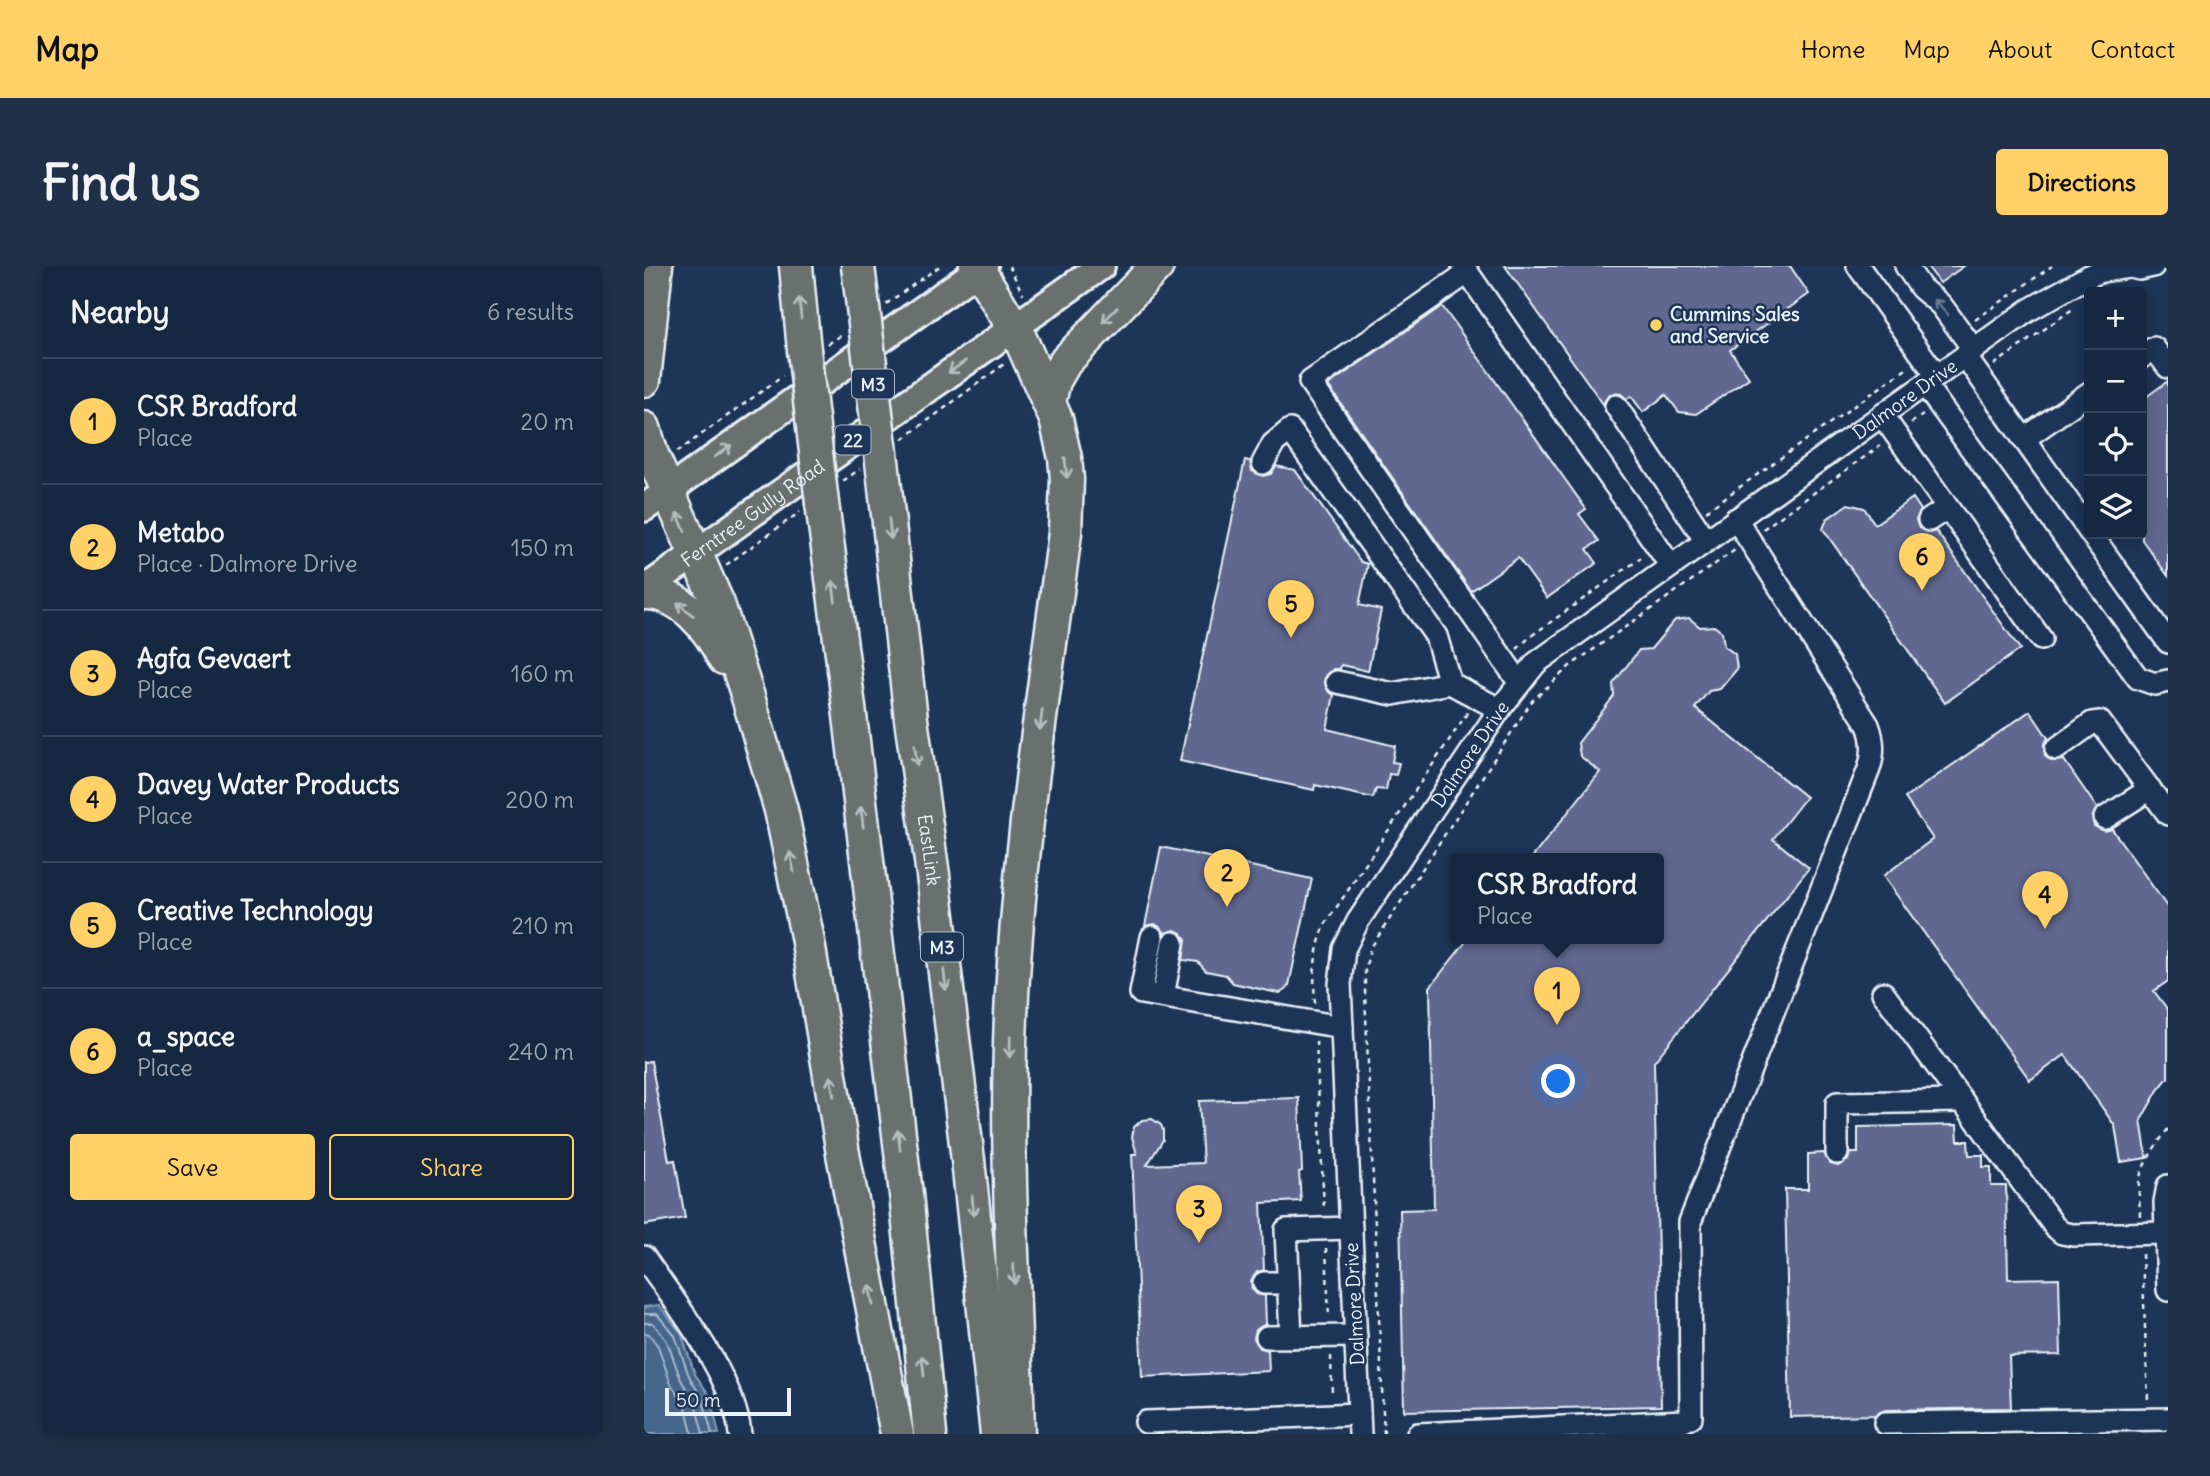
<!DOCTYPE html>
<html lang="en">
<head>
<meta charset="utf-8">
<style>
  :root { --surface:#162841; --page:#1f3048; --text:#f1f3f6; --muted:#9ea6b1; --line:#35445a; --accent:#ffd166 }
  body { margin:0; font-family:Delius,sans-serif; background:var(--page); color:var(--text) }
  .controls { position:absolute; right:21px; top:21px; display:grid; overflow:hidden; border-radius:7px; box-shadow:0 4px 18px #0003 }
  .controls button { width:63px; height:63px; display:grid; place-items:center; padding:0; border:0; border-bottom:2px solid var(--line); background:var(--surface); color:var(--text); font:35px sans-serif }
  .scale { position:absolute; left:21px; bottom:18px; width:126px; box-sizing:border-box; padding-left:7px; border:4px solid #e8f1f8; border-top:0; font-size:19px; line-height:24px; white-space:nowrap; color:#e8f1f8; -webkit-text-stroke:5px #1d3557; paint-order:stroke }
  .you { position:absolute; left:915px; top:816px; width:24px; height:24px; margin:-18px; border:5px solid #fff; border-radius:50%; background:#1a73e8; box-shadow:0 0 0 10px #1a73e833 }
  .badge { display:grid; place-items:center; width:46px; height:46px; border-radius:50%; background:var(--accent); color:#111; font-size:23px; font-weight:700 }
  .pin { position:absolute; translate:-50% -58px; filter:drop-shadow(0 2px 4px #0008) }
  .pin::after { content:''; position:absolute; top:37px; width:24px; height:21px; background:inherit; clip-path:polygon(0 0,100% 0,50% 100%) }
  .popup { position:absolute; left:806px; top:587px; width:214px; height:91px; box-sizing:border-box; display:grid; place-content:center; border-radius:7px; background:var(--surface); filter:drop-shadow(0 2px 5px #0005); font-size:23px; white-space:nowrap; color:var(--muted) }
  .popup b { font-size:26px; color:var(--text) }
  .popup::after { content:''; position:absolute; left:50%; top:100%; margin-left:-14px; border:14px solid transparent; border-top-color:var(--surface) }
  .list { margin:0; padding:0; list-style:none }
  h2 { display:flex; justify-content:space-between; align-items:center; height:91px; margin:0; padding:0 28px; font-size:30px }
  h2 small { font-size:23px; font-weight:400; color:var(--muted) }
  .list li { display:grid; grid-template-columns:46px 1fr auto; gap:21px; align-items:center; box-sizing:border-box; height:126px; padding:0 28px; border-top:2px solid var(--line) }
  .list b { display:block; font-size:26px; white-space:nowrap }
  .list p { margin:0; font-size:23px; white-space:nowrap; color:var(--muted) }
  .list em { font-size:23px; font-style:normal; color:var(--muted) }
  .actions { display:flex; gap:14px; padding:21px 28px }
  .actions a { flex:1; padding:16px 0; border:2px solid var(--accent); border-radius:7px; text-align:center; font-size:24px; color:var(--accent) }
  .actions .main { background:var(--accent); color:#111 }
  .icon { flex:none; width:38px; height:38px; fill:none; stroke:currentColor; stroke-width:2; stroke-linecap:round; stroke-linejoin:round }
  .map { position:relative; flex:none; width:1524px; height:1168px; overflow:hidden; border-radius:7px }
  header { display:flex; align-items:center; gap:42px; box-sizing:border-box; height:98px; padding:0 35px; background:var(--accent); color:#111 }
  header strong { font-size:33px }
  nav { display:flex; gap:38px; margin-inline-start:auto; font-size:24px }
  .intro { display:flex; align-items:center; justify-content:space-between; box-sizing:border-box; height:168px; padding:0 42px }
  h1 { margin:0; font-size:49px }
  .button { padding:18px 32px; border-radius:7px; background:var(--accent); color:#111; font-size:24px; font-weight:700 }
  main { display:flex; gap:42px; padding:0 42px }
  aside { flex:1; background:var(--surface); border-radius:7px; box-shadow:0 4px 18px #0003 }
  .map>svg:first-child { display:block }
  .water { fill:#46668c; stroke:#879eb7; stroke-width:2 }
  .lines { fill:none; stroke-linecap:round; stroke-linejoin:round }
  .shore { stroke:#a7b9cd; stroke-width:2 }
  .building { fill:#606890; stroke:#e8f1f8; stroke-width:2 }
  .minor-casing { stroke:#e8f1f8; stroke-width:26 }
  .major-casing { stroke:#e8f1f8; stroke-width:32 }
  .highway-casing { stroke:#e8f1f8; stroke-width:37 }
  .path { stroke:#e8f1f8; stroke-width:2.5; stroke-dasharray:5 5; stroke-linecap:butt }
  .minor { stroke:#1d3557; stroke-width:21 }
  .major { stroke:#6a706d; stroke-width:26 }
  .highway { stroke:#6a706d; stroke-width:32 }
  .highway-bridge-casing { stroke:#e8f1f8; stroke-width:37; stroke-linecap:butt }
  .highway-bridge { stroke:#6a706d; stroke-width:32 }
  .oneway { stroke:#64778f }
  .oneway2 { stroke:#b6bdc0 }
  .poi-dot { fill:#ffd166; stroke:#1d3557; stroke-width:2.5 }
  .labels { text-anchor:middle; dominant-baseline:central; stroke-width:5; stroke-linejoin:round; paint-order:stroke }
  .shield { fill:#1d3557; stroke:#abb9c8; stroke-width:2 }
  .shield-label { font-size:18px; font-weight:bold; fill:#e8f1f8 }
  .poi-label { font-size:19px; font-weight:bold; fill:#e8f1f8; stroke:#1d3557; text-anchor:start }
  .street-label { font-size:19px; fill:#e8f1f8; stroke:#1d3557 }
</style>
</head>
<body>
<header>
<strong>Map</strong>
<nav><a>Home</a><a>Map</a><a>About</a><a>Contact</a></nav>
</header>
<div class="intro"><h1>Find us</h1><a class="button">Directions</a></div>
<main>
<aside>
<h2>Nearby<small>6 results</small></h2>
<ul class="list">
<li><span class="badge">1</span><div><b>CSR Bradford</b><p>Place</p></div><em>20 m</em></li>
<li><span class="badge">2</span><div><b>Metabo</b><p>Place · Dalmore Drive</p></div><em>150 m</em></li>
<li><span class="badge">3</span><div><b>Agfa Gevaert</b><p>Place</p></div><em>160 m</em></li>
<li><span class="badge">4</span><div><b>Davey Water Products</b><p>Place</p></div><em>200 m</em></li>
<li><span class="badge">5</span><div><b>Creative Technology</b><p>Place</p></div><em>210 m</em></li>
<li><span class="badge">6</span><div><b>a_space</b><p>Place</p></div><em>240 m</em></li>
</ul>
<div class="actions"><a class="main">Save</a><a>Share</a></div>
</aside>
<div class="map">
<svg width="1524" height="1168" viewBox="0 0 1524 1168">
  <rect width="100%" height="100%" fill="#1d3557"/>
  <filter id="ink" filterUnits="userSpaceOnUse"><feTurbulence type="fractalNoise" baseFrequency=".0143" numOctaves="2"/><feDisplacementMap in="SourceGraphic" scale="14" xChannelSelector="R" yChannelSelector="G"/><feConvolveMatrix kernelMatrix="1 2 1 2 8 2 1 2 1" color-interpolation-filters="sRGB"/></filter>
  <g filter="url(#ink)">
    <path class="water" d="M 15,1039 L 37,1067 L 51,1108 L 66,1130 L 75,1168 L 0,1168 L 0,1041 Z"/>
    <g class="lines">
      <g class="shore">
        <path d="M 0,1048 L 13,1048 L 31,1070 L 45,1110 L 59,1134 L 68,1168"/>
        <path d="M 0,1057 L 9,1057 L 23,1075 L 37,1114 L 51,1137 L 59,1168"/>
        <path d="M 0,1067 L 5,1068 L 14,1080 L 27,1118 L 42,1141 L 48,1168"/>
      </g>
    </g>
    <g class="building">
      <path d="M 861,0 L 1146,0 L 1165,28 L 1086,84 L 1105,112 L 1052,148 L 1035,146 L 1022,129 L 999,146 L 987,130 L 983,133 L 977,128 L 970,127 L 964,130 L 959,138 Z"/>
      <path d="M 1283,0 L 1320,0 L 1296,17 Z"/>
      <path d="M 798,40 L 942,243 L 935,248 L 955,275 L 943,283 L 953,297 L 903,332 L 874,292 L 827,325 L 684,119 Z"/>
      <path d="M 1524,115 L 1524,310 L 1498,274 L 1498,134 Z"/>
      <path d="M 601,194 L 606,195 L 608,205 L 619,210 L 627,208 L 632,200 L 651,204 L 717,296 L 724,298 L 715,339 L 737,344 L 724,405 L 697,399 L 696,403 L 690,403 L 684,407 L 680,414 L 684,425 L 690,429 L 683,463 L 751,480 L 748,496 L 755,497 L 752,509 L 745,508 L 742,524 L 732,523 L 729,532 L 671,519 L 670,524 L 536,495 Z"/>
      <path d="M 1269,232 L 1277,244 L 1272,254 L 1275,262 L 1285,267 L 1292,265 L 1376,383 L 1301,437 L 1179,263 L 1183,253 L 1204,238 L 1220,242 L 1231,258 Z"/>
      <path d="M 1045,352 L 1056,361 L 1070,360 L 1078,366 L 1080,380 L 1091,388 L 1093,403 L 1076,423 L 1065,425 L 1051,442 L 1162,531 L 1129,573 L 1165,602 L 1010,796 L 1017,1140 L 760,1145 L 756,944 L 790,943 L 786,721 L 824,673 L 1014,673 L 1014,593 L 887,593 L 956,506 L 936,490 L 934,477 L 970,430 L 969,418 L 995,384 L 1007,383 L 1031,354 Z"/>
      <path d="M 1386,445 L 1404,472 L 1400,478 L 1401,490 L 1407,495 L 1420,494 L 1453,542 L 1448,552 L 1450,560 L 1461,565 L 1468,563 L 1524,642 L 1524,715 L 1510,725 L 1524,744 L 1524,812 L 1514,824 L 1497,854 L 1503,892 L 1477,896 L 1471,860 L 1421,789 L 1386,814 L 1239,610 L 1289,573 L 1261,532 Z"/>
      <path d="M 517,581 L 668,613 L 645,719 L 641,724 L 636,727 L 629,726 L 589,717 L 582,709 L 562,705 L 554,696 L 539,694 L 542,673 L 537,667 L 531,664 L 521,667 L 517,662 L 511,658 L 501,660 Z"/>
      <path d="M 7,795 L 25,895 L 31,894 L 41,952 L 0,959 L 0,796 Z"/>
      <path d="M 655,832 L 658,905 L 655,906 L 657,935 L 617,937 L 620,1004 L 613,1006 L 607,1016 L 608,1023 L 613,1028 L 621,1030 L 622,1058 L 612,1064 L 610,1072 L 616,1082 L 624,1084 L 625,1105 L 498,1111 L 488,888 L 493,888 L 488,871 L 490,861 L 498,854 L 508,853 L 517,859 L 519,864 L 519,874 L 503,899 L 559,897 L 555,835 Z"/>
      <path d="M 1313,859 L 1314,875 L 1324,875 L 1325,889 L 1339,889 L 1339,901 L 1347,901 L 1347,920 L 1362,920 L 1364,1013 L 1415,1012 L 1417,1089 L 1365,1090 L 1367,1142 L 1241,1144 L 1231,1149 L 1146,1151 L 1141,923 L 1164,923 L 1164,888 L 1180,887 L 1186,898 L 1194,900 L 1204,894 L 1206,887 L 1214,887 L 1214,861 Z"/>
    </g>
    <g class="lines">
      <defs>
        <g id="minor">
          <path d="M 819,0 L 1027,300"/>
          <path d="M 1214,0 L 1293,110"/>
          <path d="M 1262,0 L 1277,22 L 1297,39 L 1330,84"/>
          <path d="M 1484,0 L 1495,3 L 1509,0"/>
          <path d="M 823,7 L 666,116 L 875,416"/>
          <path d="M 1321,90 L 1445,265"/>
          <path d="M 1498,91 L 1510,82 L 1524,101"/>
          <path d="M 1281,119 L 1494,412 L 1511,418 L 1524,415"/>
          <path d="M 972,140 L 1062,275"/>
          <path d="M 1238,149 L 1397,373"/>
          <path d="M 1380,173 L 1445,127"/>
          <path d="M 619,197 L 629,178 L 646,164 L 792,370 L 806,417 L 855,443"/>
          <path d="M 1285,254 L 1303,242"/>
          <path d="M 1447,268 L 1524,376"/>
          <path d="M 693,416 L 749,428 L 806,417"/>
          <path d="M 1412,483 L 1448,457 L 1456,456 L 1524,548"/>
          <path d="M 1461,552 L 1506,523"/>
          <path d="M 508,671 L 497,727 L 698,761"/>
          <path d="M 1239,727 L 1411,961 L 1418,967 L 1429,969 L 1522,967"/>
          <path d="M 519,730 L 529,677"/>
          <path d="M 1193,887 L 1193,837 L 1318,835"/>
          <path d="M 1524,920 L 1521,936 L 1524,1024"/>
          <path d="M 0,991 C 32,1038 91,1112 96,1168"/>
          <path d="M 620,1017 L 644,1017"/>
          <path d="M 623,1071 L 712,1070"/>
          <path d="M 647,1071 L 642,964 L 707,962"/>
          <path d="M 502,1156 L 715,1148"/>
          <path d="M 1241,1157 L 1524,1153"/>
          <path id="s1" d="M 716,1168 L 696,718 L 700,683 L 714,655 L 858,440 L 892,397 L 1385,44 L 1445,10 L 1458,5 L 1486,1"/>
          <path d="M 774,1168 L 1040,1155 L 1047,1151 L 1046,956 L 1225,503 C 1230,488 1230,474 1224,459 L 1092,253"/>
        </g>
        <g id="major">
          <path d="M 0,242 L 340,0"/>
          <path id="s2" d="M 0,324 L 457,0"/>
        </g>
        <g id="highway">
          <path d="M 152,0 L 160,84"/>
          <path d="M 214,0 L 219,41"/>
          <path d="M 332,0 L 375,70 L 412,153 L 421,192 L 423,213 L 421,267 C 400,427 374,588 367,750 C 361,889 371,1029 374,1168"/>
          <path d="M 0,114 L 12,0"/>
          <path d="M 405,136 L 410,115 L 421,96 L 513,0"/>
          <path d="M 0,162 L 8,189 L 74,338 L 104,431 L 137,544 L 163,670 L 199,888 L 253,1168"/>
          <path id="s3" d="M 238,195 L 267,453 L 289,609 L 324,894 L 353,1168"/>
          <path d="M 178,237 L 205,441 L 262,928 L 286,1168"/>
          <path d="M 0,327 C 37,326 65,362 80,392"/>
        </g>
      </defs>
      <use href="#minor" class="minor-casing"/>
      <use href="#major" class="major-casing"/>
      <use href="#highway" class="highway-casing"/>
      <g class="path">
        <path d="M 365,0 L 379,28"/>
        <path d="M 1479,26 L 1493,23"/>
        <path d="M 242,38 L 296,0"/>
        <path d="M 1331,54 L 1408,0"/>
        <path d="M 184,78 L 199,68"/>
        <path d="M 1350,99 L 1430,42"/>
        <path d="M 1267,157 L 1279,149"/>
        <path d="M 259,173 L 360,98"/>
        <path d="M 33,186 L 139,110"/>
        <path d="M 199,215 L 216,203"/>
        <path d="M 1062,245 L 1265,101"/>
        <path d="M 1119,263 L 1236,180"/>
        <path d="M 82,299 L 156,246"/>
        <path d="M 873,383 L 887,370 L 997,292"/>
        <path d="M 671,737 C 669,708 670,684 682,657 L 824,446"/>
        <path d="M 672,775 L 680,943"/>
        <path d="M 1496,950 C 1496,939 1494,927 1495,916 C 1498,897 1513,878 1524,863"/>
        <path d="M 682,982 L 685,1052"/>
        <path d="M 1498,988 L 1504,1135"/>
        <path d="M 687,1090 L 688,1129"/>
        <path d="M 740,1168 L 721,727 L 721,704 L 726,683 L 888,435 L 926,400 L 1091,284"/>
      </g>
      <use href="#minor" class="minor"/>
      <use href="#major" class="major"/>
      <use href="#highway" class="highway"/>
      <defs>
        <g id="highway-bridge">
          <path d="M 219,41 L 238,195"/>
          <path d="M 160,84 L 178,237"/>
        </g>
      </defs>
      <use href="#highway-bridge" class="highway-bridge-casing"/>
      <use href="#highway-bridge" class="highway-bridge"/>
    </g>
    <defs><path id="oneway-shaft" d="M-6 0H5M1.5-3L5.5 0L1.5 3" fill="none" stroke-width="1.6" stroke-linecap="round" stroke-linejoin="round" transform="scale(1.75)"/></defs>
    <use class="oneway" href="#oneway-shaft" transform="translate(1297 41) rotate(-132)"/>
    <g class="oneway2">
      <use href="#oneway-shaft" transform="translate(156 42) rotate(-96)"/>
      <use href="#oneway-shaft" transform="translate(466 49) rotate(134)"/>
      <use href="#oneway-shaft" transform="translate(313 101) rotate(144)"/>
      <use href="#oneway-shaft" transform="translate(79 185) rotate(-36)"/>
      <use href="#oneway-shaft" transform="translate(422 202) rotate(84)"/>
      <use href="#oneway-shaft" transform="translate(37 256) rotate(-113)"/>
      <use href="#oneway-shaft" transform="translate(246 263) rotate(84)"/>
      <use href="#oneway-shaft" transform="translate(190 325) rotate(-97)"/>
      <use href="#oneway-shaft" transform="translate(41 343) rotate(-141)"/>
      <use href="#oneway-shaft" transform="translate(397 454) rotate(97)"/>
      <use href="#oneway-shaft" transform="translate(272 489) rotate(82)"/>
      <use href="#oneway-shaft" transform="translate(218 551) rotate(-97)"/>
      <use href="#oneway-shaft" transform="translate(148 596) rotate(-101)"/>
      <use href="#oneway-shaft" transform="translate(301 714) rotate(83)"/>
      <use href="#oneway-shaft" transform="translate(366 781) rotate(92)"/>
      <use href="#oneway-shaft" transform="translate(188 820) rotate(-100)"/>
      <use href="#oneway-shaft" transform="translate(255 874) rotate(-97)"/>
      <use href="#oneway-shaft" transform="translate(329 940) rotate(85)"/>
      <use href="#oneway-shaft" transform="translate(370 1008) rotate(88)"/>
      <use href="#oneway-shaft" transform="translate(227 1029) rotate(-101)"/>
      <use href="#oneway-shaft" transform="translate(279 1100) rotate(-96)"/>
    </g>
  </g>
  <circle class="poi-dot" cx="1012" cy="59" r="7"/>
  <g class="labels">
    <g class="shield">
      <rect x="208" y="103.5" width="42" height="29" rx="5"/>
      <rect x="191.5" y="159.5" width="35" height="29" rx="5"/>
      <rect x="277" y="666.5" width="42" height="29" rx="5"/>
    </g>
    <g class="shield-label">
      <text x="229" y="118">M3</text>
      <text x="209" y="174">22</text>
      <text x="298" y="681">M3</text>
    </g>
    <g class="poi-label">
      <text x="1026" y="48">Cummins Sales<tspan x="1026" dy="22">and Service</tspan></text>
    </g>
    <g class="street-label">
      <text stroke="none"><textPath href="#s1" startOffset="1284">Dalmore Drive</textPath></text>
      <text stroke="none"><textPath href="#s2" startOffset="133">Ferntree Gully Road</textPath></text>
      <text stroke="none"><textPath href="#s1" startOffset="718">Dalmore Drive</textPath></text>
      <text stroke="none"><textPath href="#s3" startOffset="392">EastLink</textPath></text>
      <text transform="translate(710 1038) rotate(-93)">Dalmore Drive</text>
    </g>
  </g>
</svg>
<div class="controls">
<button>+</button>
<button>−</button>
<button><svg class="icon" aria-label="locate" viewBox="0 0 24 24"><circle cx="12" cy="12" r="6"/><path d="M12 2v4M12 18v4M2 12h4M18 12h4"/></svg></button>
<button><svg class="icon" aria-label="layers" viewBox="0 0 24 24"><path d="M12 4l9 5-9 5-9-5zM3 14l9 5 9-5"/></svg></button>
</div>
<div class="scale">50 m</div>
<div class="you"></div>
<div class="pin badge" style="left:913px;top:759px">1</div>
<div class="popup"><b>CSR Bradford</b>Place</div>
<div class="pin badge" style="left:583px;top:641px">2</div>
<div class="pin badge" style="left:555px;top:977px">3</div>
<div class="pin badge" style="left:1401px;top:663px">4</div>
<div class="pin badge" style="left:647px;top:372px">5</div>
<div class="pin badge" style="left:1278px;top:325px">6</div>
</div>
</main>
</body>
</html>
